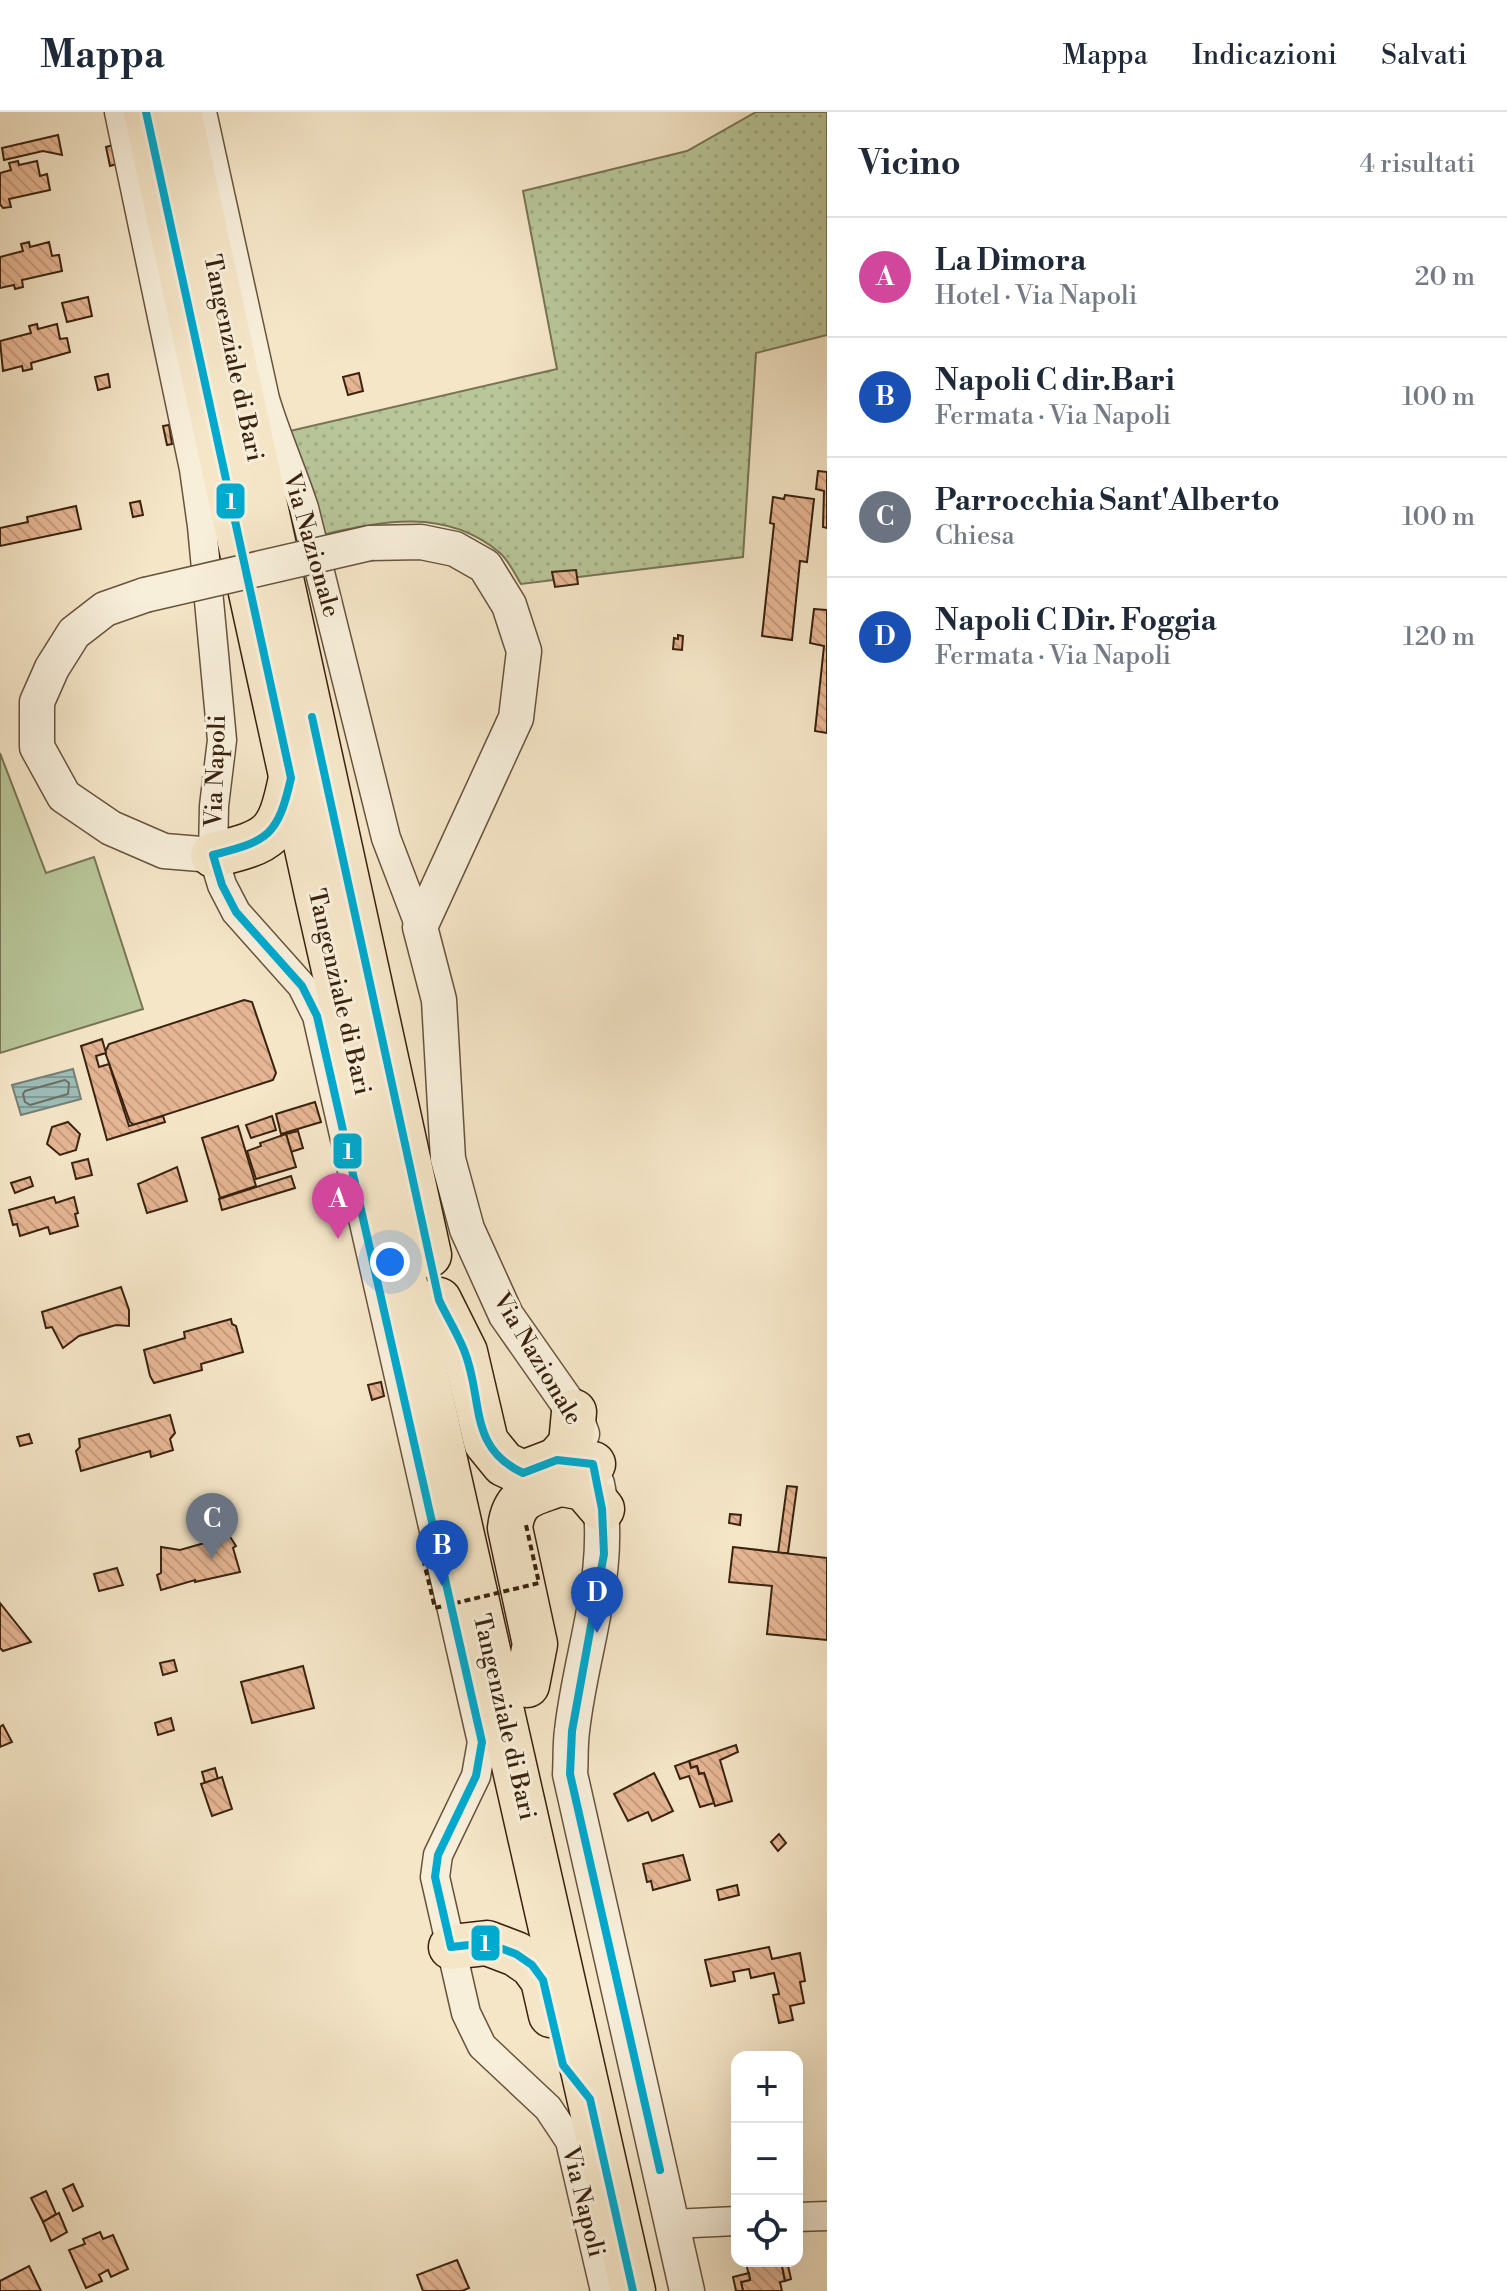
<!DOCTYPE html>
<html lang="it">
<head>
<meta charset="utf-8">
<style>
  :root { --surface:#fff; --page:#f6f6f7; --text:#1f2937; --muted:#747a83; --line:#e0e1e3; --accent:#0f766e }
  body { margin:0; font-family:"Libre Bodoni",serif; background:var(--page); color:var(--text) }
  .controls { position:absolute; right:24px; bottom:24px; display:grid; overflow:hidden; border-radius:16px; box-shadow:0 8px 32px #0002 }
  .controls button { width:72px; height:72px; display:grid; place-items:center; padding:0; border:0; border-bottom:2px solid var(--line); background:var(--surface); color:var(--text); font:40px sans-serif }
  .you { position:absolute; left:390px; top:1150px; width:28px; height:28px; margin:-20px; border:6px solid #fff; border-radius:50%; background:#1a73e8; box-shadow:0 0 0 12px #1a73e833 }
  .badge { display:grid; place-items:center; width:52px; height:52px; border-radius:50%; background:var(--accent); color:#fff; font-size:26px; font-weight:700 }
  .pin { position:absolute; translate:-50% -66px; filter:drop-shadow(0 2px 4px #0008) }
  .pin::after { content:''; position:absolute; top:42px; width:28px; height:24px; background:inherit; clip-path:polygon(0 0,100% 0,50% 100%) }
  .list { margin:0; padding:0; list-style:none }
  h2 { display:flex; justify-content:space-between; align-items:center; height:104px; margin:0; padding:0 32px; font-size:34px }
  h2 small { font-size:26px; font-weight:400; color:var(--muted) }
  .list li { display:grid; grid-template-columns:52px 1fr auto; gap:24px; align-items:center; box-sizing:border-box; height:120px; padding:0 32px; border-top:2px solid var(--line) }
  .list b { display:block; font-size:30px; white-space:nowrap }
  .list p { margin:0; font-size:26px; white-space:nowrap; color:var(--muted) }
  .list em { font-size:26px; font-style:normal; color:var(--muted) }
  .icon { flex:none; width:44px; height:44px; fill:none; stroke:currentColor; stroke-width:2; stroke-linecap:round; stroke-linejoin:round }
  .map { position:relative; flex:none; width:827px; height:2179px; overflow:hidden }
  header { display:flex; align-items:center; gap:48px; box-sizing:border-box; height:112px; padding:0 40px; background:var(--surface); border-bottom:2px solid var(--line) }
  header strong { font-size:38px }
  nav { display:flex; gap:44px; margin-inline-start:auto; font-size:28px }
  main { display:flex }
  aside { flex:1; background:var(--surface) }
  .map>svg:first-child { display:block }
  .grass { fill:url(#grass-dots); stroke:#787454; stroke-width:2 }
  .green { fill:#b8c699; stroke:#787454; stroke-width:2 }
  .water { fill:url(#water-rules); stroke:#758076; stroke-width:2 }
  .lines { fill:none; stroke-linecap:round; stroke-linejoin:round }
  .shore { stroke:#6b7064; stroke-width:2 }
  .building { fill:url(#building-back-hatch); stroke:#39220f; stroke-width:2 }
  .minor-casing { stroke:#68533d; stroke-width:31 }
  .tertiary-casing { stroke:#68533d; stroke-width:37 }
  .trunk-casing { stroke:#39220f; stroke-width:47 }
  .minor { stroke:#f8efdb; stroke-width:28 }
  .tertiary { stroke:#f8efdb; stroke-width:34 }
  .trunk { stroke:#f5e6c8; stroke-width:44 }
  .tertiary-bridge-casing { stroke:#68533d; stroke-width:37; stroke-linecap:butt }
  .path-bridge { stroke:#39220f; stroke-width:4; stroke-dasharray:6 4; stroke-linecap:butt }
  .tertiary-bridge { stroke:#f8efdb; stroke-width:34 }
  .bus-1-casing { stroke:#f8efdb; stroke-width:14 }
  .bus-1 { stroke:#00a9ce; stroke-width:8 }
  .labels { text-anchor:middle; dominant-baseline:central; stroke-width:6; stroke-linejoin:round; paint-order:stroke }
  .street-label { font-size:24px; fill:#39220f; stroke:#f8efdb }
  .line-badge { stroke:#f8efdb; stroke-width:3 }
  .badge-label { font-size:22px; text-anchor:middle; font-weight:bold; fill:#fff }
</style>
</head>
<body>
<header>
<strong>Mappa</strong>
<nav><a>Mappa</a><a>Indicazioni</a><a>Salvati</a></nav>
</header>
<main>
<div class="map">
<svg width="827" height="2179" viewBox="0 0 827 2179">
  <defs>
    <pattern id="grass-dots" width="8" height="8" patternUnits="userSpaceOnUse" patternTransform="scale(2)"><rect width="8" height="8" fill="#b8c699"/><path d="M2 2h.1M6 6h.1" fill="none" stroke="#9faa83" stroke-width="1.8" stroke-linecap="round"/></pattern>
    <pattern id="water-rules" width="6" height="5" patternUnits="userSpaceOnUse" patternTransform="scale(2)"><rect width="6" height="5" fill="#9dbeba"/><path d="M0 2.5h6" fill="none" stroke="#819a96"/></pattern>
    <pattern id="building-back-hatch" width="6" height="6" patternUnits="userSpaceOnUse" patternTransform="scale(2)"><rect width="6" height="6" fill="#e6b694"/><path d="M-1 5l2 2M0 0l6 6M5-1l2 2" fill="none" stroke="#c69c7e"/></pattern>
  </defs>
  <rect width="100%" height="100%" fill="#f5e6c8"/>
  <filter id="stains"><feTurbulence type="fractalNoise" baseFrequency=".0025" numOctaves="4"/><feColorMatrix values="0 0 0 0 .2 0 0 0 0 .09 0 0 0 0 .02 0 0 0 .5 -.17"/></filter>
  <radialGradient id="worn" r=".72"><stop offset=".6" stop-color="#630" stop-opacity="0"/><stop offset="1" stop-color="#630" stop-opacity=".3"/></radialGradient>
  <path class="grass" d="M 756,0 L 827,0 L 827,223 L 756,241 L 743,445 L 521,472 C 515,462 509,449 500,441 C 441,391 371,412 304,427 L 277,322 L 557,257 L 523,79 L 687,39 Z"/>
  <path class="green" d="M 0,641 L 46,761 L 94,745 L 143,897 L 0,941 Z"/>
  <path class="water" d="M 73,957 L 81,987 L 21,1003 L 12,973 Z"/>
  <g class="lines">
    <path class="shore" d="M 65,968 L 69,971 L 68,982 L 30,993 L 25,990 L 23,982 L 25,979 Z"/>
  </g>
  <g class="building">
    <path d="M 58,23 L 62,43 L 43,39 L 4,48 L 2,36 Z"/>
    <path d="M 113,33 L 117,52 L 110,54 L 106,35 Z"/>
    <path d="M 18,49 L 19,53 L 37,49 L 40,64 L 47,62 L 50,78 L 9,87 L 11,95 L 3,96 L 0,92 L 0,61 L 11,58 L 9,51 Z"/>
    <path d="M 29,130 L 30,135 L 49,130 L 52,144 L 59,143 L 62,159 L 22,168 L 23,175 L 15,177 L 14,173 L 0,176 L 0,145 L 23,139 L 21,132 Z"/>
    <path d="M 88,185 L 92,204 L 67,210 L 62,191 Z"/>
    <path d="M 37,212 L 38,217 L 57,212 L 60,227 L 67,226 L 70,240 L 31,251 L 32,257 L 23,259 L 22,254 L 3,259 L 0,229 L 31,221 L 29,214 Z"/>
    <path d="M 359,261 L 363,279 L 348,283 L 343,265 Z"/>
    <path d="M 108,262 L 110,275 L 98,278 L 95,265 Z"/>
    <path d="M 169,313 L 172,332 L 167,333 L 163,314 Z"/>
    <path d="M 818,359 L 827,360 L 827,416 L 823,415 L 824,379 L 816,377 Z"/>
    <path d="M 785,383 L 814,387 L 807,450 L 800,449 L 792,528 L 762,524 L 774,412 L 770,411 L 773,385 L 784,387 Z"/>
    <path d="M 140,389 L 143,403 L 133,405 L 130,391 Z"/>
    <path d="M 76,394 L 81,417 L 0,434 L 0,416 L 28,410 L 27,405 Z"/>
    <path d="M 576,458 L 578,472 L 555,475 L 552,460 Z"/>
    <path d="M 814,497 L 827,498 L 827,621 L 815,619 L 824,534 L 810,531 Z"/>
    <path d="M 678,523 L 683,524 L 682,538 L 673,537 L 674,526 L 678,527 Z"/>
    <path d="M 244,888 L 252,890 L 276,961 L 273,968 L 134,1013 L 130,1010 L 105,940 L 109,932 Z"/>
    <path d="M 102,927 L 106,941 L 96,944 L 99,955 L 109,952 L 129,1014 L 163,1004 L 165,1010 L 107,1028 L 81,934 Z"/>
    <path d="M 315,990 L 321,1010 L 281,1022 L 276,1002 Z"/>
    <path d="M 272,1004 L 276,1018 L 251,1026 L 246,1013 Z"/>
    <path d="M 68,1010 L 80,1022 L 76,1038 L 60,1043 L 47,1032 L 52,1015 Z"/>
    <path d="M 238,1014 L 256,1074 L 220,1086 L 202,1026 Z"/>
    <path d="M 298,1019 L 303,1036 L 291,1040 L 286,1022 Z"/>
    <path d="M 286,1022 L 296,1055 L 256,1067 L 247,1039 L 261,1034 L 260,1031 Z"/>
    <path d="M 88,1047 L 92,1063 L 76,1067 L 72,1051 Z"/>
    <path d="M 177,1055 L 187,1089 L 147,1101 L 138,1072 Z"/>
    <path d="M 291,1064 L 295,1076 L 222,1098 L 219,1087 Z"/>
    <path d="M 30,1065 L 33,1074 L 15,1081 L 11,1071 Z"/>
    <path d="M 54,1085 L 56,1091 L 74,1085 L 78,1101 L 75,1102 L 78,1114 L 50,1122 L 48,1115 L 20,1124 L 17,1112 L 13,1113 L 9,1098 Z"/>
    <path d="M 121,1175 L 129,1198 L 129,1214 L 116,1213 L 79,1224 L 63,1236 L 52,1215 L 46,1216 L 42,1200 Z"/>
    <path d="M 231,1207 L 232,1212 L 236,1214 L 243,1240 L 201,1252 L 202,1258 L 154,1271 L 150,1264 L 144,1238 L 185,1226 L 184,1220 Z"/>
    <path d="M 381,1270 L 384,1284 L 372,1288 L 368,1273 Z"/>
    <path d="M 170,1303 L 175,1321 L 170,1327 L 173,1338 L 151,1345 L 150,1339 L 81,1359 L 76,1339 L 80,1335 L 79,1327 Z"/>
    <path d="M 29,1322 L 32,1331 L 20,1334 L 17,1325 Z"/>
    <path d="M 787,1374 L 797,1375 L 788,1441 L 778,1441 Z"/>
    <path d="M 730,1402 L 741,1403 L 740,1413 L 729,1411 Z"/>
    <path d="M 227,1420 L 236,1434 L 233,1436 L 240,1460 L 195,1470 L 195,1468 L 161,1478 L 157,1463 L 161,1461 L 161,1435 L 180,1438 L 215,1428 Z"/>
    <path d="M 733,1435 L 827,1446 L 827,1528 L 767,1522 L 772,1474 L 729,1470 Z"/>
    <path d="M 117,1456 L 123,1473 L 99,1479 L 94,1462 Z"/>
    <path d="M 0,1491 L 31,1530 L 3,1539 L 0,1536 Z"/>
    <path d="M 174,1548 L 177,1559 L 163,1563 L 160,1551 Z"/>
    <path d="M 303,1554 L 314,1596 L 252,1611 L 241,1570 Z"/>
    <path d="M 171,1606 L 174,1618 L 158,1623 L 155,1611 Z"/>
    <path d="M 3,1613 L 12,1630 L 0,1635 L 0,1615 Z"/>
    <path d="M 736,1633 L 738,1640 L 720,1648 L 732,1689 L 715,1694 L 704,1661 L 699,1662 L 697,1654 L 691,1656 L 689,1649 Z"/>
    <path d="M 689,1649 L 691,1656 L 697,1654 L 699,1662 L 704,1661 L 714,1691 L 700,1695 L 689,1664 L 680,1667 L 675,1654 Z"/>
    <path d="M 215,1656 L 218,1667 L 205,1671 L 202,1660 Z"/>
    <path d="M 654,1661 L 673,1699 L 652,1709 L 648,1700 L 628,1709 L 614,1682 Z"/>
    <path d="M 222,1665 L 232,1697 L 212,1704 L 201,1672 Z"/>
    <path d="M 779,1722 L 786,1731 L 778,1739 L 771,1730 Z"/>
    <path d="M 683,1743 L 690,1768 L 653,1778 L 651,1769 L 647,1770 L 643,1752 Z"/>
    <path d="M 737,1773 L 739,1783 L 719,1788 L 717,1778 Z"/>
    <path d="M 769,1835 L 772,1847 L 800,1841 L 805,1869 L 800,1870 L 804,1891 L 790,1894 L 793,1908 L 779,1911 L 773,1883 L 779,1882 L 774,1861 L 751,1866 L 749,1857 L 733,1860 L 735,1869 L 711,1874 L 705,1848 Z"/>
    <path d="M 73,2072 L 83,2094 L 73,2099 L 63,2077 Z"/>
    <path d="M 46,2079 L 56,2102 L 43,2110 L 31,2086 Z"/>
    <path d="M 59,2101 L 67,2120 L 51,2129 L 43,2110 Z"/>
    <path d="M 100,2120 L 103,2127 L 113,2123 L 128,2157 L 111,2165 L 108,2158 L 99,2163 L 102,2169 L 86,2176 L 69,2138 L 85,2132 L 83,2127 Z"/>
    <path d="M 457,2148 L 469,2176 L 462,2179 L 423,2179 L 417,2163 Z"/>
    <path d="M 754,2149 L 781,2149 L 785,2169 L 780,2170 L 782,2179 L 743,2179 L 741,2170 L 750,2168 L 746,2151 Z"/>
    <path d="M 781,2149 L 787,2149 L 791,2167 L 785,2169 Z"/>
    <path d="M 29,2154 L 41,2179 L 0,2179 L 0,2169 Z"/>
    <path d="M 749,2161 L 750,2168 L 741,2170 L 743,2179 L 736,2179 L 733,2165 Z"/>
  </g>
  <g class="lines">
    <defs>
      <g id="minor">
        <path d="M 119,0 L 194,357 L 202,414 L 222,628 L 214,694 L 213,743 L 222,773 L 236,800 L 302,874 L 317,904 L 482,1630 L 476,1664 L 438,1743 L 435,1765 L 466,1901 L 482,1934 L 548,1996 L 570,2029 L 605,2179"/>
        <path d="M 202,0 L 265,287 C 276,324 292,359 304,396 L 386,726 L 420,815"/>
        <path d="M 797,2105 L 827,2104"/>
        <path d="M 672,2112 L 737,2109"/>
      </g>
      <g id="tertiary">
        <path d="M 370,431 L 421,430 L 455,437 L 485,454 L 509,493 L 524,539 L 516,606 L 420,815 L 439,888 L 448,1047 L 467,1117 L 506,1203 L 574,1300 L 582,1322"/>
        <path d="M 145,483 L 105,497 L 74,521 L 52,556 L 37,590 L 37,635 L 64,684 L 111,716 L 164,739 L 213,743"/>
        <path d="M 597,1372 C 615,1456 581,1536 572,1619 C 570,1633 571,1648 570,1662 L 687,2179"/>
      </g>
      <g id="trunk">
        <path d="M 146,0 L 318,787 L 633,2179"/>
        <path d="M 179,0 L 429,1143"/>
        <path d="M 213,743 C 271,729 279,725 291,666"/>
        <path d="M 439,1188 L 465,1240 L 486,1330 L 504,1352 L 523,1361 L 557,1348 L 566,1349"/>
        <path d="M 557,1348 L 571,1332 L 574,1300"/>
        <path d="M 562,1372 L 584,1376 L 602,1397"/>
        <path d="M 527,1573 L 535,1532 L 510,1416 C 514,1382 533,1382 559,1372 C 571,1368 582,1359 593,1352"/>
        <path d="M 451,1835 L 487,1831 L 516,1842 L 532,1853 L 543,1868 L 551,1903"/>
      </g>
    </defs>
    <use href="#minor" class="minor-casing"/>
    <use href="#tertiary" class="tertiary-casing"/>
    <use href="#trunk" class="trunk-casing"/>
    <use href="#minor" class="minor"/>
    <use href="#tertiary" class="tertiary"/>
    <use href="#trunk" class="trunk"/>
    <defs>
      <path id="tertiary-bridge" d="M 145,483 L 370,431"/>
    </defs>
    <use href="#tertiary-bridge" class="tertiary-bridge-casing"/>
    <path class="path-bridge" d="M 421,1438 L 435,1496 L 539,1471 L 526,1413"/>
    <use href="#tertiary-bridge" class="tertiary-bridge"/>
    <defs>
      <g id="bus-1">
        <path d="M 146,0 L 291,666 C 278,723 269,729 213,743 L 222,773 L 236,800 L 302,874 L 317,904 L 482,1630 L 476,1664 L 438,1743 L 435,1765 L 451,1835 L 487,1831 L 516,1842 L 532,1853 L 543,1868 L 563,1953 L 590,1987 L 633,2179"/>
        <path d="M 312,605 L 439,1188 C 447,1205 457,1221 464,1238 C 484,1287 467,1335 523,1361 L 557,1348 L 593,1352 L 602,1397 L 604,1442 L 572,1619 L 570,1662 L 660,2058"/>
      </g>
    </defs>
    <use href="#bus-1" class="bus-1-casing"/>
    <use href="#bus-1" class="bus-1"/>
  </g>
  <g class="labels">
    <g class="street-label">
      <text transform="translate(233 246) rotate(78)">Tangenziale di Bari</text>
      <text transform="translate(311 433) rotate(74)">Via Nazionale</text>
      <text transform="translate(216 659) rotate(-88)">Via Napoli</text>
      <text transform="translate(339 880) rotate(77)">Tangenziale di Bari</text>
      <text transform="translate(537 1247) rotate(59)">Via Nazionale</text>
      <text transform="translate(504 1605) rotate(77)">Tangenziale di Bari</text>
      <text transform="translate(583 2090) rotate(76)">Via Napoli</text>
    </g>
  </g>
  <g class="line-badge">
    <rect x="215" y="370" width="31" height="38" rx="8" fill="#00a9ce"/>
    <rect x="332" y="1020" width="31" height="38" rx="8" fill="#00a9ce"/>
    <rect x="470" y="1812" width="31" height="38" rx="8" fill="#00a9ce"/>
  </g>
  <g class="badge-label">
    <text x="231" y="397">1</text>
    <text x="348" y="1047">1</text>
    <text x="485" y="1839">1</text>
  </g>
  <rect width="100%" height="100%" filter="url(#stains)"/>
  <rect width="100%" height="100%" fill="url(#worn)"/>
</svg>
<div class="controls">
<button>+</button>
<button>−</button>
<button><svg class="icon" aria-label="locate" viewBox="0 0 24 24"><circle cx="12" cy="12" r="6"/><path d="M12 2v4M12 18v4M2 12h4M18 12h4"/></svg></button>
</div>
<div class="you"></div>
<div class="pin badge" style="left:338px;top:1127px;background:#d1479c">A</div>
<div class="pin badge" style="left:442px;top:1474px;background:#1a4fb4">B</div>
<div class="pin badge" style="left:212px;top:1447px;background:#6b7280">C</div>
<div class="pin badge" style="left:597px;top:1521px;background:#1a4fb4">D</div>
</div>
<aside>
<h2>Vicino<small>4 risultati</small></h2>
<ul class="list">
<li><span class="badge" style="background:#d1479c">A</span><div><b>La Dimora</b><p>Hotel · Via Napoli</p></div><em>20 m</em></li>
<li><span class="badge" style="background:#1a4fb4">B</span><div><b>Napoli C dir.Bari</b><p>Fermata · Via Napoli</p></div><em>100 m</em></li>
<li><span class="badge" style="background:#6b7280">C</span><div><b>Parrocchia Sant'Alberto</b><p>Chiesa</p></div><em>100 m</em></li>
<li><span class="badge" style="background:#1a4fb4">D</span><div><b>Napoli C Dir. Foggia</b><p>Fermata · Via Napoli</p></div><em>120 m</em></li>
</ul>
</aside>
</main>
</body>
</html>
